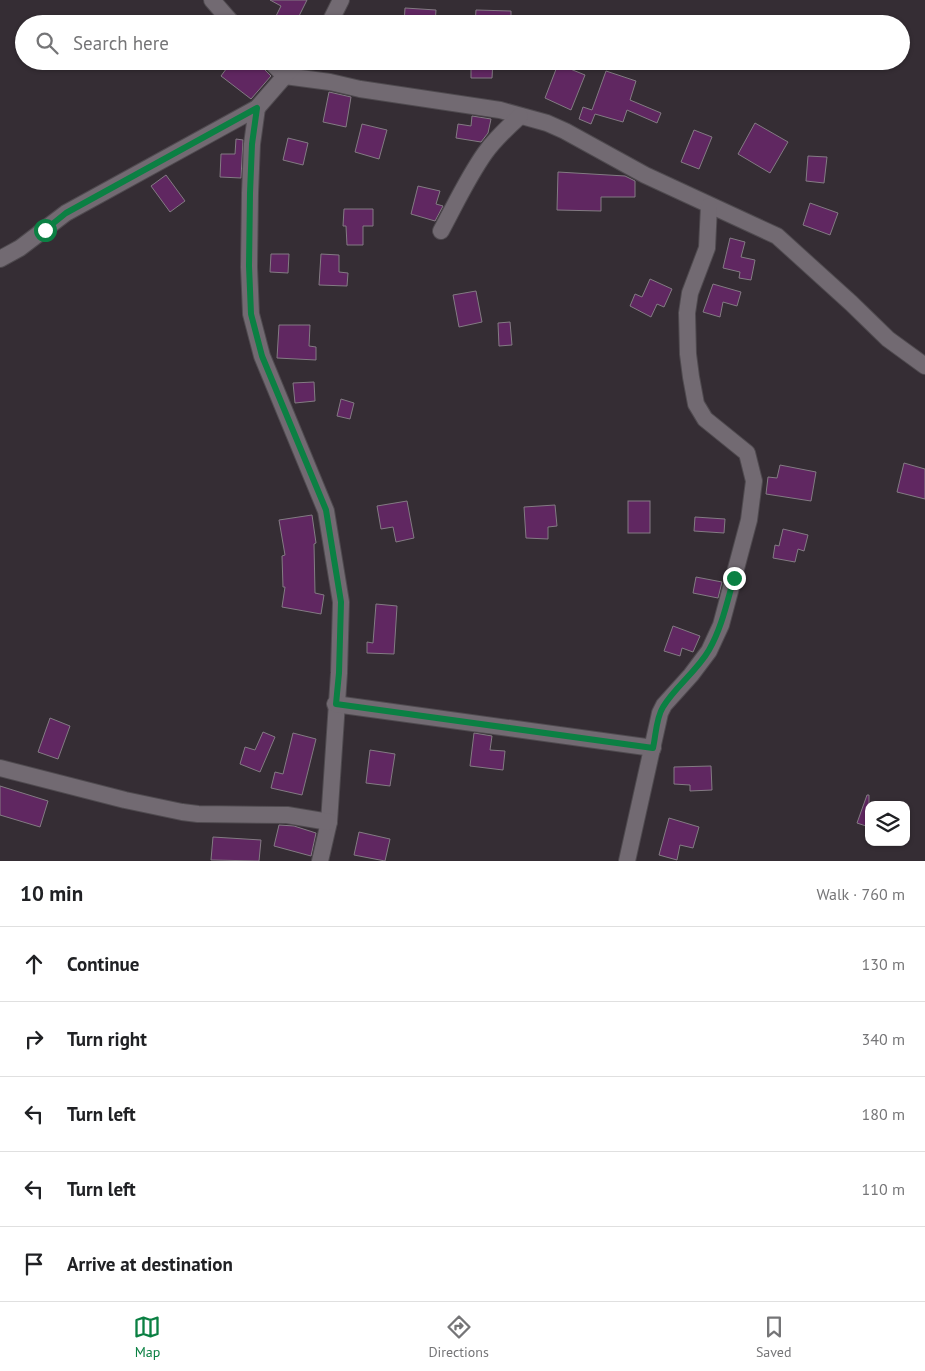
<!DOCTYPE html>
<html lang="en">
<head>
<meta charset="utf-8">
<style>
  :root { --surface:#fff; --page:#f2f2f2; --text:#202124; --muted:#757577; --line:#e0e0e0; --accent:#0b8043 }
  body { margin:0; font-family:"PT Sans",sans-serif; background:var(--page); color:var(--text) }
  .controls { position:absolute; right:15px; bottom:15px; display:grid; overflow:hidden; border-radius:10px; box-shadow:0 1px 4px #0004 }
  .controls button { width:45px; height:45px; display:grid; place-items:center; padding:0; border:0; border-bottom:1px solid var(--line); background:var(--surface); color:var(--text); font:25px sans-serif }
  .stop { position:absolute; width:15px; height:15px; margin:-11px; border:4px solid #0b8043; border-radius:50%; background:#fff }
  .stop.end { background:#0b8043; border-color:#fff; box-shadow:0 1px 5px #0008 }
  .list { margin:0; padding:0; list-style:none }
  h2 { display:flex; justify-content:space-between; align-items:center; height:65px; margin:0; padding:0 20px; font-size:21px }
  h2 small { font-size:16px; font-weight:400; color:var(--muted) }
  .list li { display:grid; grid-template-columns:32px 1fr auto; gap:15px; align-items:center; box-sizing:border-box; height:75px; padding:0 20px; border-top:1px solid var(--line) }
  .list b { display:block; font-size:19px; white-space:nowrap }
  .list em { font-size:16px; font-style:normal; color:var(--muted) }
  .icon { flex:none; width:28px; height:28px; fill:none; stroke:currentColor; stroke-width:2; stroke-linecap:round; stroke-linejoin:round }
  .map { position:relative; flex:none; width:925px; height:861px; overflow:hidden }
  .search { position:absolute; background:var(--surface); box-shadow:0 1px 4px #0004; left:15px; right:15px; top:15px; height:55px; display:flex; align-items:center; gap:12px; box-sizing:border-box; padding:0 18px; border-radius:28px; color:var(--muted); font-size:19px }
  .sheet { height:440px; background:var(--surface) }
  nav { display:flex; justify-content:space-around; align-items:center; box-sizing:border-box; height:70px; border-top:1px solid var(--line); background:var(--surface); font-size:14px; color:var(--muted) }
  nav a { display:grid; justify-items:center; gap:2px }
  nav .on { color:var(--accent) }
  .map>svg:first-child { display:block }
  .building { fill:#602761; stroke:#837b83 }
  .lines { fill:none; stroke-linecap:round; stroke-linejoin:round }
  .minor-casing { stroke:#4f4a4f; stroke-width:18 }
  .minor { stroke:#726a72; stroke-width:16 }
  .route { stroke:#0b8043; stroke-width:6 }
</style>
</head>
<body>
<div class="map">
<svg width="925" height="861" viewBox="0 0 925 861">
  <rect width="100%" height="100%" fill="#352d34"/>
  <g class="building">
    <path d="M 270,0 L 307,0 L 295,24 L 272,24 L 281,6 Z"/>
    <path d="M 405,8 L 436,10 L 435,24 L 404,24 Z"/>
    <path d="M 476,10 L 511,11 L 511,24 L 475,24 Z"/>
    <path d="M 232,61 L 256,61 L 271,76 L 251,99 L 221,76 Z"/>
    <path d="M 471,61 L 493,61 L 492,78 L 471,78 Z"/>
    <path d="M 558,64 L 585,75 L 571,110 L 545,98 Z"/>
    <path d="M 606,71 L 636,81 L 630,100 L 661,113 L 657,123 L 627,110 L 623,122 L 595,114 L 591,124 L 579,119 L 583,107 L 592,110 Z"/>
    <path d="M 329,92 L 351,97 L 346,127 L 323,122 Z"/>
    <path d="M 472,116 L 491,119 L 488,133 L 481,142 L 456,138 L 458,124 L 471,126 Z"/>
    <path d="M 755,123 L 788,142 L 770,173 L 738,154 Z"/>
    <path d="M 362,124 L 387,130 L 379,159 L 355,152 Z"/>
    <path d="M 694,130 L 712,137 L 699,169 L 681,162 Z"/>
    <path d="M 288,138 L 308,143 L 303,165 L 283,160 Z"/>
    <path d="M 236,139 L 243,140 L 241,178 L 220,177 L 221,154 L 235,154 Z"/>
    <path d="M 808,156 L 827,157 L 824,183 L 806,181 Z"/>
    <path d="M 558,172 L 625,176 L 635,181 L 635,197 L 601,197 L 601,211 L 557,210 Z"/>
    <path d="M 166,175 L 185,201 L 170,212 L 151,186 Z"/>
    <path d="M 418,186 L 440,191 L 436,204 L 443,206 L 435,221 L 411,214 Z"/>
    <path d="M 810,203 L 838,213 L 830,235 L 803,225 Z"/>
    <path d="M 344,209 L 373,209 L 373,226 L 363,226 L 363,245 L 347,245 L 346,226 L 343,226 Z"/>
    <path d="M 730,238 L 745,242 L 741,257 L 755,260 L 751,280 L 739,278 L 740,272 L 723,268 Z"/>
    <path d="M 271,254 L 289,254 L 288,273 L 270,272 Z"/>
    <path d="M 321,254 L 339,255 L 339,272 L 348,273 L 347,286 L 319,285 Z"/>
    <path d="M 650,279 L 672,289 L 664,307 L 657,304 L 651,317 L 630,306 L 635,294 L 642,297 Z"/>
    <path d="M 713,284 L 741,292 L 737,306 L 723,302 L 720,317 L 703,312 Z"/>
    <path d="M 476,291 L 482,322 L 459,327 L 453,295 Z"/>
    <path d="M 510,322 L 512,345 L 499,346 L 498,323 Z"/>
    <path d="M 279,325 L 310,325 L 309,346 L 316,347 L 316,360 L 277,358 Z"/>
    <path d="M 314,382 L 315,401 L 295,403 L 293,383 Z"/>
    <path d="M 341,399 L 354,403 L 350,419 L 337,416 Z"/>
    <path d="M 904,463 L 925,469 L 925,499 L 897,492 Z"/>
    <path d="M 780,465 L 816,472 L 811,501 L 766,494 L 768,477 L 777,478 Z"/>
    <path d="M 407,501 L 414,538 L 396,542 L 393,527 L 381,529 L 377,506 Z"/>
    <rect x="628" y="501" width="22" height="32"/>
    <path d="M 555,505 L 557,526 L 548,527 L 548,539 L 526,538 L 524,507 Z"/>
    <path d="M 312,515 L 316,543 L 314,544 L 315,593 L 324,595 L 321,614 L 282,607 L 285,587 L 283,587 L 282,556 L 285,555 L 279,520 Z"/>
    <path d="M 695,517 L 725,519 L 724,533 L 694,531 Z"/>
    <path d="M 783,529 L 808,535 L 804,551 L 798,549 L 795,562 L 773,558 L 775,545 L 779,546 Z"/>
    <path d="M 696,577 L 722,582 L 718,598 L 693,593 Z"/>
    <path d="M 376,604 L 397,606 L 394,654 L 367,653 L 367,642 L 373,643 Z"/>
    <path d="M 673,626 L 700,636 L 693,652 L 682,648 L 680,656 L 664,651 Z"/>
    <path d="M 50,718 L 70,726 L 58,759 L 38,752 Z"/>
    <path d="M 263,732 L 275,737 L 260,772 L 240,764 L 245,747 L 255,750 Z"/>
    <path d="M 293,733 L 316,739 L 302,795 L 271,788 L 275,772 L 283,774 Z"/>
    <path d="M 474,733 L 492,736 L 490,750 L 505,751 L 503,770 L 470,766 Z"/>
    <path d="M 370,750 L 395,754 L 390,786 L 366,783 Z"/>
    <path d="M 711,766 L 712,790 L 690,791 L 690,785 L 674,784 L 674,767 Z"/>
    <path d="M 0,786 L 48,801 L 40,827 L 0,815 Z"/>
    <path d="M 867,795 L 869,795 L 869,827 L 857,823 Z"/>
    <path d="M 669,818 L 699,827 L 693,848 L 680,845 L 677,860 L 659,855 Z"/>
    <path d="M 279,825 L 294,826 L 316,833 L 311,856 L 274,846 Z"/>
    <path d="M 359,832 L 390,839 L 385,861 L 354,855 Z"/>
    <path d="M 213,837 L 261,840 L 259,861 L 211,860 Z"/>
  </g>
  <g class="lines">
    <defs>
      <g id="minor">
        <path d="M 212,0 L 233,24"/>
        <path d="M 329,24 L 341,0"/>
        <path d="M 270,61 L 285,76 L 330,82 L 360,89 L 500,110 L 547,123 L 565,131 L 645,175 L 777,236 L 851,303 L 888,339 L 925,366"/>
        <path d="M 257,108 L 252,144 L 250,193 L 249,267 L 251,314 L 262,356 L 326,511 L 341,602 L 339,673 L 329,822 L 320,861"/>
        <path d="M 441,231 C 455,205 468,177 485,153 C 495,139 508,127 520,116"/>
        <path d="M 0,259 L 20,248 L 66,213 L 257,108 L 298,61"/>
        <path d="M 335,704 L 653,748"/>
        <path d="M 0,768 L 125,800 L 182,812 L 198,814 L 287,815 L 329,822"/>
        <path d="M 627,861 L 660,713 L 664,705 L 691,675 L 709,651 L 721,625 L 749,520 L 754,481 L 747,453 L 705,419 L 696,404 L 691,377 L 688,354 L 687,313 L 690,293 L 707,248 L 709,206"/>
      </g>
    </defs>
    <use href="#minor" class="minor-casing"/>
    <use href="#minor" class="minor"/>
  </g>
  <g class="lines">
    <path class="route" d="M 45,230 L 66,213 L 257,108 L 252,144 L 250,193 L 249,266 L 251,314 L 262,356 L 326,510 L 341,602 L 339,673 L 336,704 L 653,748 C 656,735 656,718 663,707 C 675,687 697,671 709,650 C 722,627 727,602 734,578"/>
  </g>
</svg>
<div class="controls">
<button><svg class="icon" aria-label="layers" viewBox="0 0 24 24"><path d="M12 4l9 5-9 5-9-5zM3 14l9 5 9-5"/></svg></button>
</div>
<div class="stop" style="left:45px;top:230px"></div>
<div class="stop end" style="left:734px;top:578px"></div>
<div class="search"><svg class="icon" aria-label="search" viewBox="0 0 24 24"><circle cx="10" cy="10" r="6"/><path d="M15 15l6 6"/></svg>Search here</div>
</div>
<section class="sheet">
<h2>10 min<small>Walk · 760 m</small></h2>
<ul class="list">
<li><svg class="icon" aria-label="ahead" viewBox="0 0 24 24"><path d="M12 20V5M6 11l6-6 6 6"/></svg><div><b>Continue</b></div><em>130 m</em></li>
<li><svg class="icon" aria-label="right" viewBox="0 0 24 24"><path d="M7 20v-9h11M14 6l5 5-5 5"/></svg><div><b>Turn right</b></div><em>340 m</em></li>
<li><svg class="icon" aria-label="left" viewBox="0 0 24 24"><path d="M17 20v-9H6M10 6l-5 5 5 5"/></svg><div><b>Turn left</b></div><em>180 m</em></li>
<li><svg class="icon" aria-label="left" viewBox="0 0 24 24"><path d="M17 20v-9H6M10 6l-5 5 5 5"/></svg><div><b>Turn left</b></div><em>110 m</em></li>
<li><svg class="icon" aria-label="arrive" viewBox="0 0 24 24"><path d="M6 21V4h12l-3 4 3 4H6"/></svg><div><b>Arrive at destination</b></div></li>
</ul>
</section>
<nav>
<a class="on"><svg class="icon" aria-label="map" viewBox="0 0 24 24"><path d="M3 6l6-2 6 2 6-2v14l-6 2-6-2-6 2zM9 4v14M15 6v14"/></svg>Map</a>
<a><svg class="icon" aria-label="directions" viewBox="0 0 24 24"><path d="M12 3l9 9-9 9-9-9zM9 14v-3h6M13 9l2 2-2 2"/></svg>Directions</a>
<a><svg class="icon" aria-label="saved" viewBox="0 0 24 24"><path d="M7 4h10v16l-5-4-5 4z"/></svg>Saved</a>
</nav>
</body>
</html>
